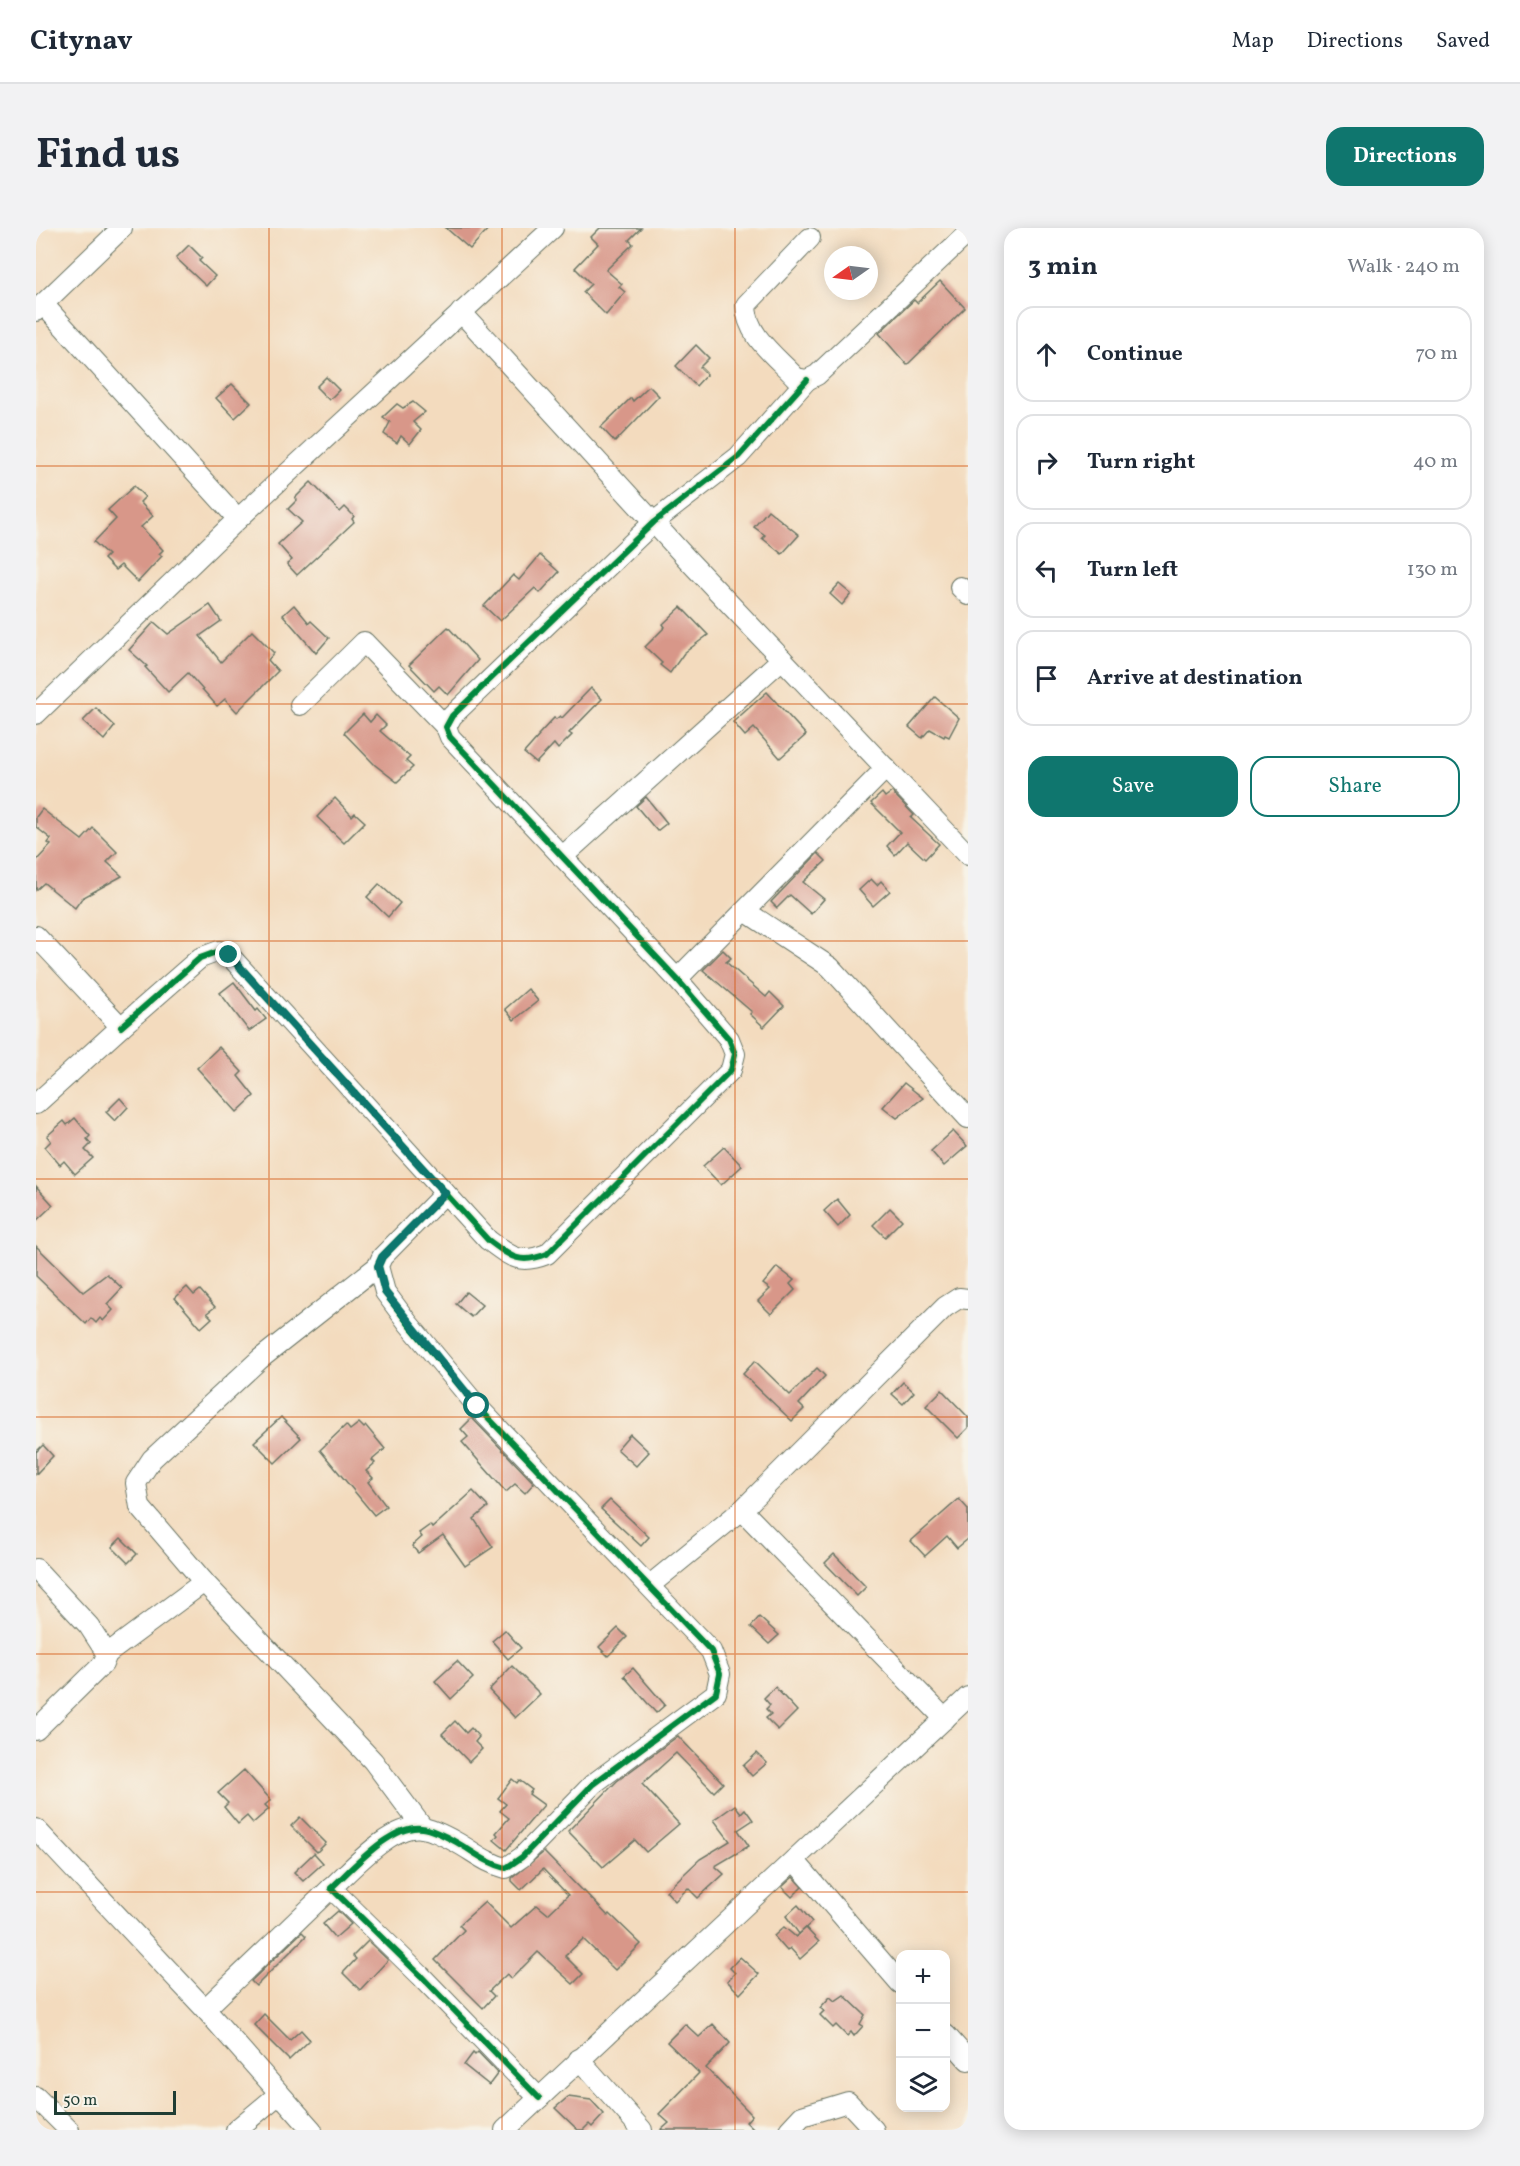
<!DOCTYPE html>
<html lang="en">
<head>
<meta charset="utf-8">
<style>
  :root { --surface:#fff; --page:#f2f2f3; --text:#1f2937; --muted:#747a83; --line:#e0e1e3; --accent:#0f766e }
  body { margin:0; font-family:Vollkorn,serif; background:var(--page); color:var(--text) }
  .controls { position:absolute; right:18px; bottom:18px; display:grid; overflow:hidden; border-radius:12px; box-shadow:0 3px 15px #0003 }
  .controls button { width:54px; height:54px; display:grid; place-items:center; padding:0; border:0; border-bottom:2px solid var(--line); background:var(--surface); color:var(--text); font:30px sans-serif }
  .compass { position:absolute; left:788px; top:18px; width:54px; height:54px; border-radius:50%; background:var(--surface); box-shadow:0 3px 15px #0003; rotate:256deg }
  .scale { position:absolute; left:18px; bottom:15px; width:122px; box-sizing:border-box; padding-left:6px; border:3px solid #1f3d34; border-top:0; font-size:16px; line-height:21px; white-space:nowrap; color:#1f3d34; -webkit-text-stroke:4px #f7f3e8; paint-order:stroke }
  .stop { position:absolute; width:18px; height:18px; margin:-14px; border:4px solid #0f766e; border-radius:50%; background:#fff }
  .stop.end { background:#0f766e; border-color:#fff; box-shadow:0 2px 6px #0008 }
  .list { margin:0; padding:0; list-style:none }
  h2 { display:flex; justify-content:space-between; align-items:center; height:78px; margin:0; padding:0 24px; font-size:26px }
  h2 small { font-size:20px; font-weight:400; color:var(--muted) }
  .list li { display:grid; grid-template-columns:39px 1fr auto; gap:18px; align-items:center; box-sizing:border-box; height:96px; margin:0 12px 12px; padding:0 12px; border:2px solid var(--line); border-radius:18px }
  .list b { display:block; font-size:22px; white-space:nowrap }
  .list em { font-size:20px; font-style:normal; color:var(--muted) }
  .actions { display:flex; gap:12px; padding:18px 24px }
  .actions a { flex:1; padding:14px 0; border:2px solid var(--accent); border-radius:18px; text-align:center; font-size:21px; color:var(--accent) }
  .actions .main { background:var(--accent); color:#fff }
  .icon { flex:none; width:33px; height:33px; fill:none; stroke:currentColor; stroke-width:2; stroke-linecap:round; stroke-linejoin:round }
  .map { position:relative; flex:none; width:932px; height:1902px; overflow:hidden; border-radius:18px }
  header { display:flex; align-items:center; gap:36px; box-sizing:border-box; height:84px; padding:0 30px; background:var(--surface); border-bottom:2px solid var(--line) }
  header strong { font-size:28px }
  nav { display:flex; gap:33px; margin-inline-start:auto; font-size:21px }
  .intro { display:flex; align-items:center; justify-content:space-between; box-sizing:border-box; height:144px; padding:0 36px }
  h1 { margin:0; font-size:42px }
  .button { padding:15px 27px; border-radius:18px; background:var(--accent); color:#fff; font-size:21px; font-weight:700 }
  main { display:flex; gap:36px; padding:0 36px }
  aside { flex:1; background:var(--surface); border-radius:18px; box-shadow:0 3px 15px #0003 }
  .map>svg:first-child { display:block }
  .building { fill:#d89789 }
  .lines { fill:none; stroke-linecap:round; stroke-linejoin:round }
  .minor-casing { stroke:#697464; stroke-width:22 }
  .minor { stroke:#fff; stroke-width:20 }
  .cycleway-casing { stroke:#f7f3e8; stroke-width:10 }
  .cycleway { stroke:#00873e; stroke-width:6 }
  .route { stroke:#0f766e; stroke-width:8 }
  .grid { fill:none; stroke:#d45610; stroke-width:1.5; stroke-opacity:0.55 }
</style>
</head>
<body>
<header>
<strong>Citynav</strong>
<nav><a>Map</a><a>Directions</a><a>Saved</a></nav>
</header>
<div class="intro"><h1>Find us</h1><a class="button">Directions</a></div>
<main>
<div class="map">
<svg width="932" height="1902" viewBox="0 0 932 1902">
  <rect width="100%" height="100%" fill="#f7f3e8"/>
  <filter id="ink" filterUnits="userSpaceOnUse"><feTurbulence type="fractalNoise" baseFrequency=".0167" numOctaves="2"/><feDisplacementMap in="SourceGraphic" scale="12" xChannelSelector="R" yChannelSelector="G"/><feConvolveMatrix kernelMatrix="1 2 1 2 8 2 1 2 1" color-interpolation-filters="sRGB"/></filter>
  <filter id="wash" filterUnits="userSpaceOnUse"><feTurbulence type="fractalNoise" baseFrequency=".008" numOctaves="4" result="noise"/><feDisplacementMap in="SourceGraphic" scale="24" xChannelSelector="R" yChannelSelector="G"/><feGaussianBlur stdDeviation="1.35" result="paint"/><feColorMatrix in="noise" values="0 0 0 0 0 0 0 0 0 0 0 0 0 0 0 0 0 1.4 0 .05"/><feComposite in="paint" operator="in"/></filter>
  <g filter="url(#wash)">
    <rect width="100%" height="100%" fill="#f3dbbe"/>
    <g id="blocks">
      <g class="building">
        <path d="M 410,0 L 453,0 L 434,21 Z"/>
        <path d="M 564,0 L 605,0 L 593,12 L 597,16 L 570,42 L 586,56 L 583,59 L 589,64 L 570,87 L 547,64 L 555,56 L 539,40 L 562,16 L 555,9 Z"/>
        <path d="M 153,17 L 166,30 L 163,33 L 179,48 L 170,58 L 140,30 Z"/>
        <path d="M 904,53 L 929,80 L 871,137 L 843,105 L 878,72 L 881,75 Z"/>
        <path d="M 660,117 L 673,130 L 664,139 L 671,146 L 660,158 L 640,138 Z"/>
        <path d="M 290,149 L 303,162 L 293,172 L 280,159 Z"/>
        <path d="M 196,156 L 215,175 L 199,190 L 180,170 Z"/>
        <path d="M 613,158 L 623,168 L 579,214 L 565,199 L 595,170 L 597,173 Z"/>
        <path d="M 377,174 L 389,184 L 377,194 L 385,202 L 374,216 L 365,208 L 361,215 L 348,206 L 354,194 L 347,189 L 361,176 L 367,180 Z"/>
        <path d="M 275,254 L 304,284 L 309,279 L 318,288 L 316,291 L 318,294 L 261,347 L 251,336 L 256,332 L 242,316 L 266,294 L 252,281 L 261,272 L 259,270 Z"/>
        <path d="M 98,258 L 109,269 L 104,274 L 117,288 L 105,299 L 127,322 L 123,326 L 126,328 L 102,354 L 85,337 L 79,342 L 68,331 L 72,327 L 58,314 L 80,291 L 72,282 Z"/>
        <path d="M 732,282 L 763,307 L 746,326 L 726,310 L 729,307 L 718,299 Z"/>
        <path d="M 504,327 L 523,344 L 504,365 L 499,360 L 464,393 L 448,378 L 477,347 L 483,352 Z"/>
        <path d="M 803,356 L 815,366 L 806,377 L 794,366 Z"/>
        <path d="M 174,377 L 185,393 L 164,408 L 185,434 L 216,403 L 238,425 L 232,432 L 242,443 L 201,484 L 189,471 L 181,478 L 152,445 L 132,464 L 109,439 L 111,438 L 93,422 L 118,394 L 132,406 Z"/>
        <path d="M 258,377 L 273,395 L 275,393 L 293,410 L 280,425 L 247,387 Z"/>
        <path d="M 645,379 L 672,407 L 648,425 L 634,445 L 624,437 L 626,435 L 609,419 L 629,399 L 627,396 Z"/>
        <path d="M 412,399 L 442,432 L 412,467 L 403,458 L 398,463 L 373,437 Z"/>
        <path d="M 555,460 L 566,471 L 533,505 L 536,507 L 522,521 L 518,516 L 500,535 L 488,525 L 503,508 L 502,507 L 518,490 L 520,491 L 524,488 L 526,490 Z"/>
        <path d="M 731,464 L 770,507 L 744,530 L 718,500 L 709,508 L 697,494 Z"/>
        <path d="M 899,469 L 923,490 L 913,509 L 909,507 L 908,509 L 894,501 L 886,510 L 873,499 Z"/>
        <path d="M 60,480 L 79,498 L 68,512 L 47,493 Z"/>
        <path d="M 327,486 L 334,494 L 340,487 L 350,497 L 344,503 L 374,529 L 370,533 L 377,539 L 361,554 L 339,537 L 308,505 Z"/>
        <path d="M 856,564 L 878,587 L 875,590 L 903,616 L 889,631 L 871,614 L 859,627 L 851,618 L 864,604 L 835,575 L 846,565 L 849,569 Z"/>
        <path d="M 610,569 L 631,595 L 621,603 L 600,578 Z"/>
        <path d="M 299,570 L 316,588 L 319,585 L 329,594 L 308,615 L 281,589 Z"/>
        <path d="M 6,581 L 46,612 L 57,600 L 81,624 L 71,634 L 86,648 L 46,670 L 39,680 L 8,655 L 0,662 L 0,633 L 15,617 L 12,615 L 15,611 L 0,599 L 0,589 Z"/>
        <path d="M 782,625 L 790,633 L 767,654 L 788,671 L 775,686 L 754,667 L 741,680 L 735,674 Z"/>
        <path d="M 835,651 L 841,657 L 845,653 L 854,663 L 837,678 L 823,662 Z"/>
        <path d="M 343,656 L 364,675 L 352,689 L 331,669 Z"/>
        <path d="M 687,722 L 695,730 L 690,734 L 730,769 L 734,764 L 748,778 L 728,799 L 714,786 L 716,784 L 667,742 Z"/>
        <path d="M 198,754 L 220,783 L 222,781 L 230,791 L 213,803 L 184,765 Z"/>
        <path d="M 492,761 L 502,773 L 478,792 L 469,781 Z"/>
        <path d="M 183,819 L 206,844 L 202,848 L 218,868 L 201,884 L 161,840 Z"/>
        <path d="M 868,855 L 887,870 L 861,890 L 847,879 Z"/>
        <path d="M 84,870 L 92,879 L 79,893 L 70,884 Z"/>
        <path d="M 39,890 L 54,908 L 51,911 L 55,916 L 49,922 L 57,930 L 39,946 L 28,933 L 24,937 L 9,919 L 15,913 L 11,908 L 28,893 L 31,897 Z"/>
        <path d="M 917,903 L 931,918 L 908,938 L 895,923 Z"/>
        <path d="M 688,919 L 706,938 L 685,957 L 667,938 Z"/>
        <path d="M 0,958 L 17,977 L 0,993 Z"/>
        <path d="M 801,971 L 814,987 L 802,999 L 788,983 Z"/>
        <path d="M 854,980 L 866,992 L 849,1009 L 837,997 Z"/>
        <path d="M 0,1018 L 47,1064 L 71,1046 L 86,1060 L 71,1076 L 77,1082 L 67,1093 L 64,1090 L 60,1095 L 55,1090 L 50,1096 L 0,1048 Z"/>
        <path d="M 741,1039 L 758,1052 L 754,1056 L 759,1062 L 735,1086 L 722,1073 L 734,1061 L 727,1056 Z"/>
        <path d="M 151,1059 L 158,1067 L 164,1062 L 179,1079 L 171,1085 L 176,1090 L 165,1100 L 139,1070 Z"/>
        <path d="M 430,1064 L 446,1077 L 435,1089 L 420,1076 Z"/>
        <path d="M 719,1133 L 754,1167 L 781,1140 L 789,1148 L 763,1176 L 768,1181 L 756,1193 L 707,1146 Z"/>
        <path d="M 867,1154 L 878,1164 L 867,1176 L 856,1166 Z"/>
        <path d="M 906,1162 L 932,1189 L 932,1200 L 922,1210 L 890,1178 Z"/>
        <path d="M 245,1189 L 265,1210 L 239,1235 L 218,1214 Z"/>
        <path d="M 436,1190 L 498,1255 L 489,1265 L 479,1256 L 470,1264 L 426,1214 L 432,1209 L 425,1201 Z"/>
        <path d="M 323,1195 L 328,1200 L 330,1198 L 349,1221 L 336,1232 L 339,1235 L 330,1243 L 337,1250 L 332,1254 L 350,1278 L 338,1287 L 284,1222 L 310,1197 L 314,1202 Z"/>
        <path d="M 594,1206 L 613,1224 L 600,1238 L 581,1221 Z"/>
        <path d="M 7,1217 L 17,1228 L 0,1246 L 0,1224 Z"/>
        <path d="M 437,1263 L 452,1279 L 438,1291 L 457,1319 L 429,1338 L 407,1307 L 382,1325 L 376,1318 L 386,1309 L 383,1305 L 394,1297 L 396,1300 Z"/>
        <path d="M 923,1271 L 932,1281 L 932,1311 L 921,1320 L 911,1308 L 889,1328 L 875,1313 Z"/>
        <path d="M 574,1272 L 613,1309 L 605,1318 L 565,1281 Z"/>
        <path d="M 85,1310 L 101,1326 L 92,1335 L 76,1319 Z"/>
        <path d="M 798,1326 L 830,1359 L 821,1368 L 789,1335 Z"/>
        <path d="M 723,1389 L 743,1407 L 733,1416 L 715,1399 Z"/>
        <path d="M 582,1400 L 591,1409 L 572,1428 L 563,1419 Z"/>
        <path d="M 469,1402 L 485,1420 L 472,1431 L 456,1413 Z"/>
        <path d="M 421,1433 L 437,1450 L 415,1471 L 399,1453 Z"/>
        <path d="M 476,1438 L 504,1466 L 479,1490 L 453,1462 Z"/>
        <path d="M 597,1440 L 629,1477 L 620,1485 L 588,1448 Z"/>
        <path d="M 739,1459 L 761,1483 L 742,1502 L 730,1490 L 735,1486 L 730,1481 L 734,1477 L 728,1470 Z"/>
        <path d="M 419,1493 L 430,1505 L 435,1500 L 443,1509 L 439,1514 L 446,1521 L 433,1534 L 406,1506 Z"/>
        <path d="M 642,1508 L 687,1555 L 678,1564 L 640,1525 L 606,1556 L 643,1596 L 610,1624 L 599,1612 L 567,1639 L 532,1603 L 581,1553 Z"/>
        <path d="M 721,1525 L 731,1535 L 716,1548 L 707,1538 Z"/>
        <path d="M 208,1542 L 235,1572 L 229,1577 L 233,1581 L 217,1595 L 211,1588 L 202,1596 L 188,1579 L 192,1575 L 182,1565 Z"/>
        <path d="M 476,1551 L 481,1555 L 483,1552 L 496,1562 L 493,1566 L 508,1577 L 470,1622 L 458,1612 L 462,1607 L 460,1605 L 473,1590 L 464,1583 L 470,1576 L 462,1570 Z"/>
        <path d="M 699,1577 L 705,1585 L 709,1581 L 717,1592 L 702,1602 L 713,1618 L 679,1638 L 688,1646 L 662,1670 L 652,1660 L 639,1673 L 630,1663 L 664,1631 L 694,1613 L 678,1592 Z"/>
        <path d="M 264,1589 L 290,1615 L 281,1624 L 255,1598 Z"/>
        <path d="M 508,1624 L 547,1664 L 548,1663 L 572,1688 L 574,1686 L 605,1716 L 579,1742 L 547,1711 L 529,1728 L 547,1746 L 537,1756 L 502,1724 L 475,1751 L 471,1746 L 453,1763 L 458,1768 L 447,1780 L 399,1732 L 428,1702 L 423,1697 L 449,1674 L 475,1700 L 501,1677 L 512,1686 L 532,1667 L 507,1641 L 485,1662 L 476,1653 L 476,1650 Z"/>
        <path d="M 278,1625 L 287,1635 L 267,1653 L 258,1644 Z"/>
        <path d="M 757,1649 L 766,1659 L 756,1669 L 746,1659 Z"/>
        <path d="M 762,1677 L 776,1694 L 763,1706 L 750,1688 Z"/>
        <path d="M 302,1683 L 315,1696 L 299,1710 L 287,1696 Z"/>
        <path d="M 748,1699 L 760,1709 L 770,1700 L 783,1714 L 764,1731 L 754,1720 L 751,1723 L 738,1708 Z"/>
        <path d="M 266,1704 L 270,1708 L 220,1758 L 215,1753 Z"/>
        <path d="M 332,1713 L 352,1732 L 324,1762 L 307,1745 L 320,1731 L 317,1728 Z"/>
        <path d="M 704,1729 L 723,1746 L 704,1766 L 691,1753 L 699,1745 L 694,1740 Z"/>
        <path d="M 808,1767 L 829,1787 L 824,1796 L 827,1798 L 818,1808 L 815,1804 L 811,1808 L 800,1797 L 797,1800 L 784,1787 L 788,1783 L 784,1780 L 794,1769 L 799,1773 Z"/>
        <path d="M 228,1786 L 254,1812 L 265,1802 L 274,1812 L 253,1832 L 218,1797 Z"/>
        <path d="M 649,1796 L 663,1809 L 677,1796 L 694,1815 L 670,1840 L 716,1887 L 710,1894 L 718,1902 L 625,1902 L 633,1895 L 623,1886 L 663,1845 L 631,1814 Z"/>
        <path d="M 442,1824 L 462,1845 L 453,1857 L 428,1837 L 437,1825 L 439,1827 Z"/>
        <path d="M 532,1869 L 555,1872 L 568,1886 L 556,1899 L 553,1896 L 547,1902 L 542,1902 L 519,1880 Z"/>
      </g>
    </g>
  </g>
  <g filter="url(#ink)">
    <use href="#blocks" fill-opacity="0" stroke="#697464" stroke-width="1.5"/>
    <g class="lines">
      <defs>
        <g id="minor">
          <path d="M 774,10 L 710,77 C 710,108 741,129 760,150 L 771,152 L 781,147 L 932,5"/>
          <path d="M 7,76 L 86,0"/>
          <path d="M 0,83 L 7,76 L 202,291"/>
          <path d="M 425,84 L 652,332 L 932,627"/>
          <path d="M 924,359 L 932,367"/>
          <path d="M 264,477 L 328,414 L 410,499"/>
          <path d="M 0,486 L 202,291 L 517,0"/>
          <path d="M 526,629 L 746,431"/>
          <path d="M 709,683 L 794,739 L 932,890"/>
          <path d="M 0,708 L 85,799 L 0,876"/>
          <path d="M 641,751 L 850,540"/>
          <path d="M 85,799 L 164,730 L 183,723 L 193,727 L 452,1012 C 475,1029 483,1037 511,1026 L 695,842 L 699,826 L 693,811 L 641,751 L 414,509 L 410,499 L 416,488 L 618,294 L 702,229 L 771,152"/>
          <path d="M 409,965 L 346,1029 L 342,1038 L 349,1064 L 372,1095 L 441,1178 L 675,1423 L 684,1446 L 680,1465 L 557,1556 L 486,1629 L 470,1640 C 450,1635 438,1624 420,1614 C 411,1609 396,1601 386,1600 C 356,1595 316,1641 295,1660 L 385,1748 L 503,1870"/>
          <path d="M 342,1038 L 224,1131 L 116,1231 L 100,1255 L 104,1279 L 168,1354 L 337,1533 L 387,1600"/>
          <path d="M 706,1282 L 909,1079 L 923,1070 L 932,1071"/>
          <path d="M 0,1341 L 53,1398 L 71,1426 L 67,1436 L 0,1502"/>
          <path d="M 614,1357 L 706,1282 L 909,1491"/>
          <path d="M 71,1426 L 168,1354"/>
          <path d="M 0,1601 L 169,1781 L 276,1902"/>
          <path d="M 758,1632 L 864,1755"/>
          <path d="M 169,1781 L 295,1660"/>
          <path d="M 910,1807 L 932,1832"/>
          <path d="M 543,1831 L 606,1902"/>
          <path d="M 0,1869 L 33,1902"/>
          <path d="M 200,1902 L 243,1866"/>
          <path d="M 469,1902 L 932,1469"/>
          <path d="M 753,1902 L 766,1888 L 812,1874 L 838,1902"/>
        </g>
      </defs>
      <use href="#minor" class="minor-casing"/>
      <use href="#minor" class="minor"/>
      <defs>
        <g id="cycleway">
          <path d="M 85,799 L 164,730 L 183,723 L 193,727 L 452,1012 C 475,1029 483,1037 511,1026 L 695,842 L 699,826 L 693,811 L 641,751 L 414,509 L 410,499 L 416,488 L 618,294 L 702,229 L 771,152"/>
          <path d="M 409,965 L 346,1029 L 342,1038 L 349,1064 L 372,1095 L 441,1178 L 675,1423 L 684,1446 L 680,1465 L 557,1556 L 486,1629 L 470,1640 C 450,1635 438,1624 420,1614 C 411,1609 396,1601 386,1600 C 356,1595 316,1641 295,1660 L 385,1748 L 503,1870"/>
        </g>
      </defs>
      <use href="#cycleway" class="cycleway-casing"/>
      <use href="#cycleway" class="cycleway"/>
    </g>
  </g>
  <g class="lines" filter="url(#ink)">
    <path class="route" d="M 193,727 L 409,965 L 346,1029 L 342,1038 L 349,1064 L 441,1178"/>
  </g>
  <path class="grid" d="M 233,0 L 233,1902M 466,0 L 466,1902M 699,0 L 699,1902M 0,238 L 932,238M 0,476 L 932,476M 0,713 L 932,713M 0,951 L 932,951M 0,1189 L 932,1189M 0,1426 L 932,1426M 0,1664 L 932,1664"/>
</svg>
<div class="controls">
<button>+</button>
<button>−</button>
<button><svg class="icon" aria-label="layers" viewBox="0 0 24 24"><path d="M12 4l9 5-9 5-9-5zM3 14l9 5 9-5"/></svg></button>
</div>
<svg class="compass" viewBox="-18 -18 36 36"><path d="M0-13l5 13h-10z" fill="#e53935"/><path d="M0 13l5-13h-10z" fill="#747a83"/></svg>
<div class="scale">50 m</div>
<div class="stop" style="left:441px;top:1178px"></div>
<div class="stop end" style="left:193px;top:727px"></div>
</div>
<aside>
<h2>3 min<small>Walk · 240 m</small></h2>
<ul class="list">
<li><svg class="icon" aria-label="ahead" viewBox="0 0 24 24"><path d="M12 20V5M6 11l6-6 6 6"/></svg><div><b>Continue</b></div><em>70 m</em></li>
<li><svg class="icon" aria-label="right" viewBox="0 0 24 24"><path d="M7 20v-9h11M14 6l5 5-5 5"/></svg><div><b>Turn right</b></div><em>40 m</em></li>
<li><svg class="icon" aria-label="left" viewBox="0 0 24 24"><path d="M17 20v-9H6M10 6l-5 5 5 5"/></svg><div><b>Turn left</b></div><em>130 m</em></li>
<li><svg class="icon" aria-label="arrive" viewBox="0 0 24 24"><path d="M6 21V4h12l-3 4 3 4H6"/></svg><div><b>Arrive at destination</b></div></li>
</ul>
<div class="actions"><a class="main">Save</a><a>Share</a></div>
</aside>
</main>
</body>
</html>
